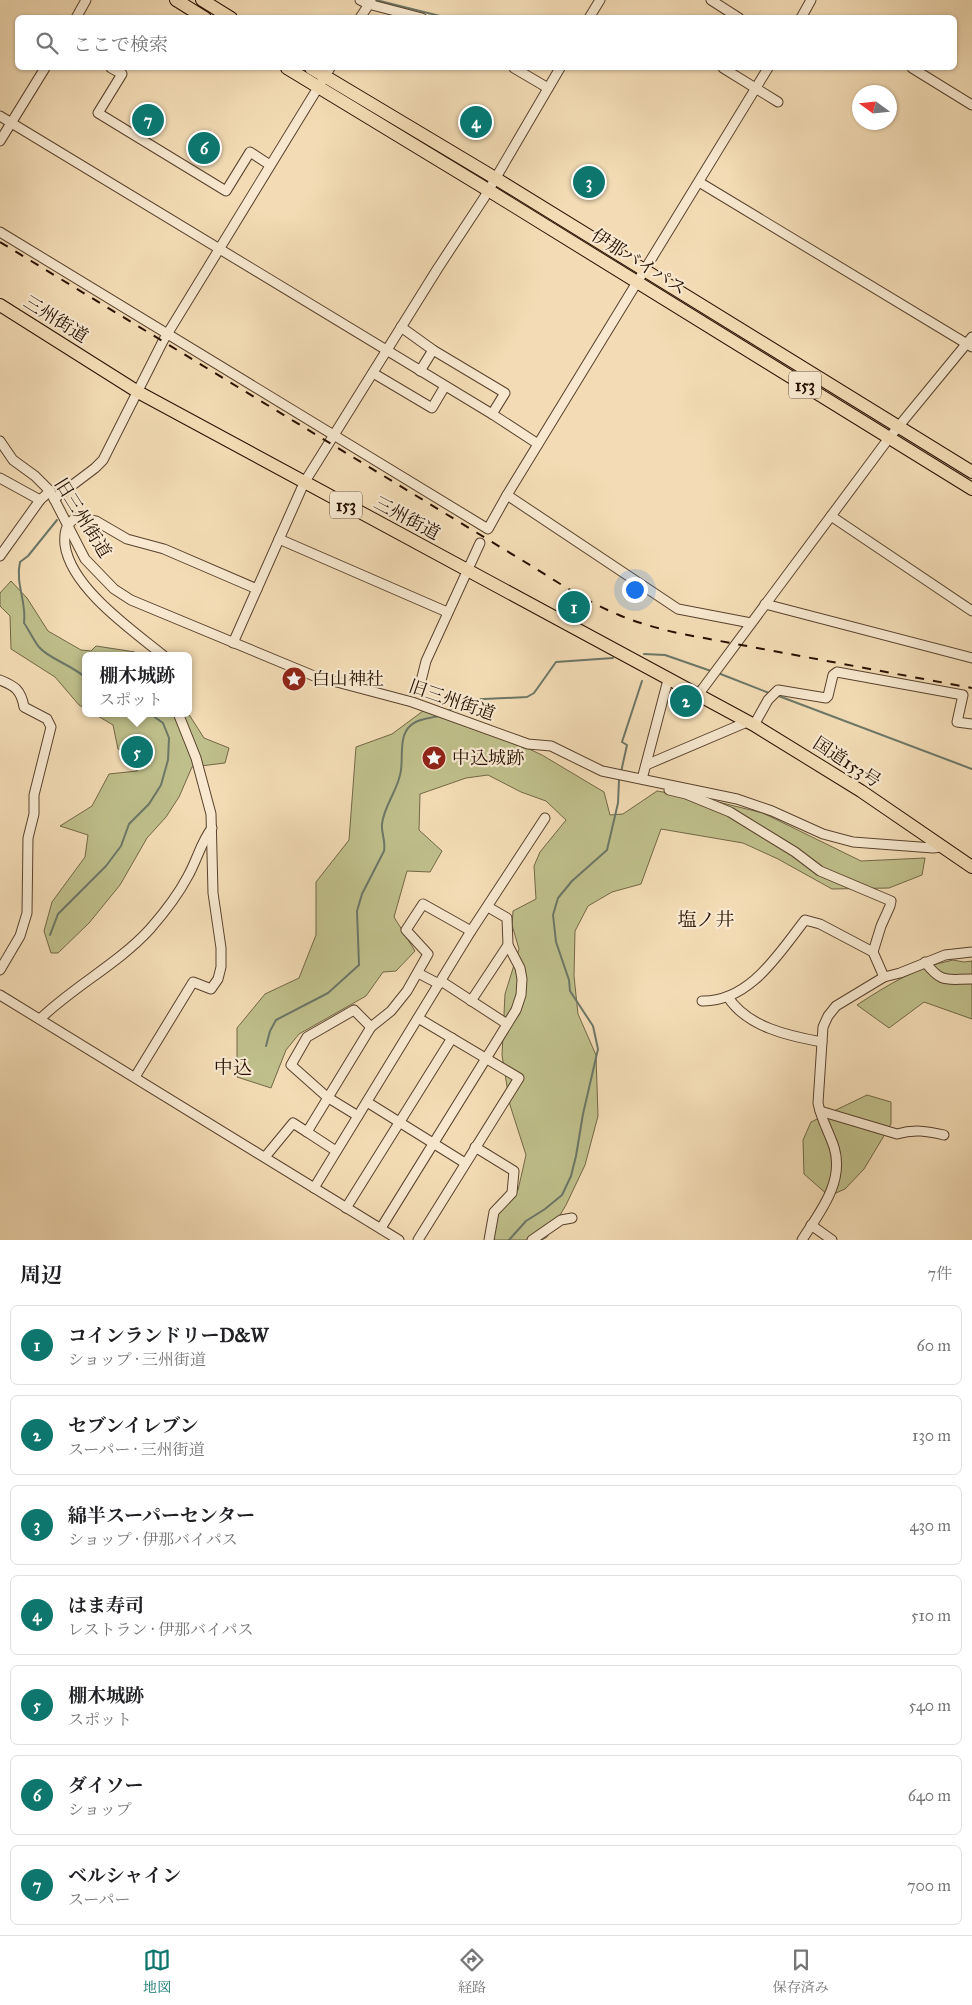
<!DOCTYPE html>
<html lang="ja">
<head>
<meta charset="utf-8">
<style>
  :root { --surface:#fff; --page:#f2f2f2; --text:#202124; --muted:#757577; --line:#e0e0e0; --accent:#0f766e }
  body { margin:0; font-family:"IM FELL Great Primer","Noto Serif JP",serif; background:var(--page); color:var(--text) }
  .compass { position:absolute; left:852px; top:85px; width:45px; height:45px; border-radius:50%; background:var(--surface); box-shadow:0 1px 4px #0004; rotate:285deg }
  .you { position:absolute; left:634px; top:589px; width:18px; height:18px; margin:-12px; border:4px solid #fff; border-radius:50%; background:#1a73e8; box-shadow:0 0 0 8px #1a73e833 }
  .badge { display:grid; place-items:center; width:32px; height:32px; border-radius:50%; background:var(--accent); color:#fff; font-size:16px; font-weight:700 }
  .pin { position:absolute; translate:-50% -50%; border:2px solid #fff; box-shadow:0 1px 5px #0006 }
  .popup { position:absolute; left:82px; top:652px; width:110px; height:65px; box-sizing:border-box; display:grid; place-content:center; border-radius:8px; background:var(--surface); filter:drop-shadow(0 1px 4px #0005); font-size:16px; white-space:nowrap; color:var(--muted) }
  .popup b { font-size:19px; color:var(--text) }
  .popup::after { content:''; position:absolute; left:50%; top:100%; margin-left:-10px; border:10px solid transparent; border-top-color:var(--surface) }
  .list { margin:0; padding:0; list-style:none }
  h2 { display:flex; justify-content:space-between; align-items:center; height:65px; margin:0; padding:0 20px; font-size:21px }
  h2 small { font-size:16px; font-weight:400; color:var(--muted) }
  .list li { display:grid; grid-template-columns:32px 1fr auto; gap:15px; align-items:center; box-sizing:border-box; height:80px; margin:0 10px 10px; padding:0 10px; border:1px solid var(--line); border-radius:8px }
  .list b { display:block; font-size:19px; white-space:nowrap }
  .list p { margin:0; font-size:16px; white-space:nowrap; color:var(--muted) }
  .list em { font-size:16px; font-style:normal; color:var(--muted) }
  .icon { flex:none; width:28px; height:28px; fill:none; stroke:currentColor; stroke-width:2; stroke-linecap:round; stroke-linejoin:round }
  .map { position:relative; flex:none; width:972px; height:1240px; overflow:hidden }
  .search { position:absolute; background:var(--surface); box-shadow:0 1px 4px #0004; left:15px; right:15px; top:15px; height:55px; display:flex; align-items:center; gap:12px; box-sizing:border-box; padding:0 18px; border-radius:8px; color:var(--muted); font-size:19px }
  .sheet { height:695px; background:var(--surface) }
  nav { display:flex; justify-content:space-around; align-items:center; box-sizing:border-box; height:70px; border-top:1px solid var(--line); background:var(--surface); font-size:14px; color:var(--muted) }
  nav a { display:grid; justify-items:center; gap:2px }
  nav .on { color:var(--accent) }
  .map>svg:first-child { display:block }
  .green { fill:#bfbf8b; stroke:#726746 }
  .lines { fill:none; stroke-linecap:round; stroke-linejoin:round }
  .stream { stroke:#6c7767; stroke-width:2 }
  .minor-casing { stroke:#59422d; stroke-width:11 }
  .highway-casing { stroke:#260f00; stroke-width:14 }
  .minor { stroke:#f7e8cf; stroke-width:9 }
  .highway { stroke:#f3dcb5; stroke-width:12 }
  .rail { stroke:#260f00; stroke-width:2; stroke-dasharray:9 9; stroke-linecap:butt }
  .labels { text-anchor:middle; dominant-baseline:central; stroke-width:4.5; stroke-linejoin:round; paint-order:stroke }
  .shield { fill:#f7e8cf; stroke:#65503e; stroke-width:1 }
  .shield-label { font-size:16px; font-weight:bold; fill:#260f00 }
  .street-label { font-size:18px; fill:#260f00; stroke:#f7e8cf }
  .poi-label { font-size:18px; fill:#260f00; stroke:#f7e8cf; text-anchor:start }
  .neighbourhood-label { font-size:19px; fill:#260f00; stroke:#f7e8cf }
</style>
</head>
<body>
<div class="map">
<svg width="972" height="1240" viewBox="0 0 972 1240">
  <rect width="100%" height="100%" fill="#f3dcb5"/>
  <filter id="stains"><feTurbulence type="fractalNoise" baseFrequency=".004" numOctaves="4"/><feColorMatrix values="0 0 0 0 .2 0 0 0 0 .09 0 0 0 0 .02 0 0 0 .5 -.17"/></filter>
  <radialGradient id="worn" r=".72"><stop offset=".6" stop-color="#630" stop-opacity="0"/><stop offset="1" stop-color="#630" stop-opacity=".3"/></radialGradient>
  <g class="green">
    <path d="M 11,581 L 27,598 L 48,631 L 81,650 L 91,651 L 96,646 L 135,652 L 139,656 L 86,656 L 86,709 L 79,705 L 55,677 L 11,649 L 10,616 L 0,606 L 0,593 Z"/>
    <path d="M 423,711 L 514,742 L 542,755 L 604,792 L 610,815 L 623,814 L 657,791 L 710,800 L 763,813 L 861,861 L 925,858 L 922,875 L 889,888 L 832,889 L 778,859 L 743,843 L 661,829 L 641,884 L 612,892 L 588,906 L 575,931 L 574,976 L 578,1014 L 596,1055 L 598,1116 L 585,1165 L 566,1205 L 547,1237 L 542,1240 L 490,1240 C 484,1207 494,1207 518,1190 L 526,1155 L 510,1105 L 502,1055 L 505,994 L 519,949 L 512,925 L 513,911 L 536,899 L 534,866 L 540,852 L 566,820 L 546,801 L 521,792 L 488,775 L 466,778 L 420,794 L 419,830 L 442,851 L 430,872 L 407,871 L 394,917 L 415,951 L 396,971 L 383,972 L 366,996 L 299,1034 L 286,1050 L 271,1088 L 237,1077 L 237,1028 L 265,994 L 299,978 L 316,935 L 316,882 L 349,840 L 356,747 L 392,734 Z"/>
    <path d="M 93,713 L 188,713 L 204,738 L 229,748 L 225,763 L 192,767 L 179,797 L 166,817 L 147,838 L 120,885 L 89,923 L 58,953 L 51,953 L 44,931 L 52,902 L 85,857 L 88,835 L 60,826 L 92,806 L 109,774 L 137,771 L 139,758 L 118,749 L 113,725 Z"/>
    <path d="M 953,960 L 964,962 L 972,961 L 972,1019 L 924,1002 L 889,1028 L 857,1005 C 889,984 915,968 953,960 Z"/>
    <path d="M 867,1095 L 891,1102 L 891,1124 L 864,1169 L 845,1189 L 829,1196 L 804,1174 L 803,1140 L 811,1122 Z"/>
  </g>
  <g class="lines">
    <g class="stream">
      <path d="M 376,0 L 448,18"/>
      <path d="M 57,520 L 28,556 L 20,562 C 15,584 27,602 24,623 C 29,630 35,643 39,647 C 49,659 72,665 86,678"/>
      <path d="M 644,654 L 665,655 L 711,671"/>
      <path d="M 718,673 L 769,693"/>
      <path d="M 776,695 L 972,769"/>
      <path d="M 448,711 L 463,700 L 527,697 L 534,693 L 556,662 L 613,658"/>
      <path d="M 621,772 L 627,745 L 622,742 L 642,681"/>
      <path d="M 50,935 L 58,914 L 106,866 L 121,846 L 129,824 L 149,804 L 161,785 L 168,760 L 169,738 L 163,723 L 149,713"/>
      <path d="M 266,1046 L 270,1031 L 276,1020 L 328,993 L 359,965 L 357,911 L 362,894 L 384,851 C 386,841 381,833 382,824 C 384,805 399,789 401,770 C 403,756 399,736 410,726 C 417,719 430,718 439,716"/>
      <path d="M 509,1240 L 526,1221 L 545,1209 L 562,1195 L 571,1176 L 576,1156 L 583,1114 L 598,1049 L 593,1026 L 570,991 L 569,980 L 556,942 L 553,915 L 558,898 L 572,881 L 607,850 L 618,803 L 619,780"/>
    </g>
    <defs>
      <g id="minor">
        <path d="M 360,0 L 368,4 L 422,18"/>
        <path d="M 711,0 L 739,18"/>
        <path d="M 76,18 L 86,0"/>
        <path d="M 360,18 L 371,1"/>
        <path d="M 589,18 L 600,0"/>
        <path d="M 801,18 L 811,0"/>
        <path d="M 111,68 L 122,74 L 98,113 L 226,191 L 250,152 L 270,165"/>
        <path d="M 514,68 L 548,88"/>
        <path d="M 723,68 L 778,102"/>
        <path d="M 912,68 L 972,105"/>
        <path d="M 0,116 L 492,414 L 538,444"/>
        <path d="M 0,141 L 45,68"/>
        <path d="M 699,182 L 972,347"/>
        <path d="M 0,232 L 488,529 L 507,495"/>
        <path d="M 401,327 L 433,350 L 505,393 L 492,414"/>
        <path d="M 420,371 L 433,350"/>
        <path d="M 373,373 L 432,408 L 445,386"/>
        <path d="M 0,441 L 13,460 L 35,476 L 50,491 L 85,559 L 114,589 L 131,600 L 314,676 L 412,702 L 528,744 L 551,746 L 602,771 L 737,799 L 772,811 L 823,834 L 853,842 L 933,848 L 941,847"/>
        <path d="M 0,478 L 40,500"/>
        <path d="M 54,499 L 95,468 L 103,460 L 163,341 L 330,68"/>
        <path d="M 831,516 L 972,611"/>
        <path d="M 279,539 L 447,612"/>
        <path d="M 0,556 L 40,500 L 50,491"/>
        <path d="M 765,604 L 972,658"/>
        <path d="M 751,623 L 678,609 L 507,495 L 768,68"/>
        <path d="M 233,643 L 304,483 L 438,268 L 484,198 L 560,68"/>
        <path d="M 164,656 C 132,630 71,588 65,545 C 64,533 65,526 75,518 L 96,521 L 127,539 L 164,549 L 257,589"/>
        <path d="M 0,680 C 15,686 21,690 24,707 L 47,719 L 51,727 L 34,795 L 34,814 L 28,838 L 27,913 L 20,936 L 0,970"/>
        <path d="M 421,681 L 426,661 L 480,543"/>
        <path d="M 698,695 L 889,438 L 972,337"/>
        <path d="M 754,725 L 768,700 L 778,690 L 826,698 L 828,696 L 833,675 L 837,672 L 963,695 L 957,722 L 972,724"/>
        <path d="M 646,765 L 747,722"/>
        <path d="M 642,779 L 668,680"/>
        <path d="M 669,790 L 686,794 L 730,812 L 795,852 L 820,871 L 891,901 L 890,906 L 881,926 L 873,952"/>
        <path d="M 925,962 C 942,984 946,979 972,979"/>
        <path d="M 418,973 L 439,984"/>
        <path d="M 441,981 L 507,1024"/>
        <path d="M 0,995 L 399,1240"/>
        <path d="M 728,997 C 747,1027 789,1036 822,1042"/>
        <path d="M 471,1001 L 508,945"/>
        <path d="M 702,1001 C 750,1002 779,953 805,920 L 820,924 L 873,952 L 884,977"/>
        <path d="M 40,1019 C 74,986 118,964 150,929 C 164,913 178,895 188,876 C 197,860 201,842 212,828"/>
        <path d="M 135,1077 L 193,982 L 211,989 L 218,979 L 221,967 L 221,948 L 213,893 L 211,814 L 196,758 L 178,713"/>
        <path d="M 367,1102 L 465,1163"/>
        <path d="M 820,1111 L 897,1134 C 914,1129 927,1131 944,1135"/>
        <path d="M 358,1116 L 327,1097 L 291,1065 L 307,1037 L 354,1010 L 371,1027 L 391,1011 L 407,991 L 428,954 L 406,930 L 423,904 L 471,931"/>
        <path d="M 307,1132 L 336,1151"/>
        <path d="M 475,1147 L 514,1171 L 512,1193 L 494,1212 L 489,1240"/>
        <path d="M 265,1157 L 293,1123 L 307,1132 L 371,1027"/>
        <path d="M 314,1188 L 471,931 L 545,818"/>
        <path d="M 346,1208 L 452,1038"/>
        <path d="M 811,1225 L 832,1240"/>
        <path d="M 381,1228 L 516,1010 L 521,995 L 522,979 L 520,968 L 508,945 L 507,918 L 488,907"/>
        <path d="M 418,1240 L 519,1078 L 418,1018"/>
        <path d="M 532,1240 L 561,1220 L 572,1218"/>
        <path d="M 802,1240 C 819,1213 845,1182 834,1147 C 829,1132 821,1119 818,1103 L 823,1027 L 828,1016 L 836,1006 L 884,977 L 900,973 L 945,955 L 972,952"/>
      </g>
      <g id="highway">
        <path d="M 176,0 L 205,18"/>
        <path d="M 202,0 L 231,18"/>
        <path d="M 287,68 L 488,190 L 972,489"/>
        <path d="M 311,68 L 495,178 L 972,472"/>
        <path d="M 0,305 L 138,392 L 754,725 L 861,791 L 972,867"/>
      </g>
    </defs>
    <use href="#minor" class="minor-casing"/>
    <use href="#highway" class="highway-casing"/>
    <use href="#minor" class="minor"/>
    <use href="#highway" class="highway"/>
    <path class="rail" d="M 0,242 L 515,556 C 549,576 582,600 619,615 C 638,623 657,628 677,633 L 972,688"/>
  </g>
  <defs>
    <symbol id="sight-disc" viewBox="-11 -11 22 22"><circle r="9.5" fill="#8f2418" stroke="#f7e8cf"/><path d="M0-6L1.8-2.2L6-1.7L2.9 1.2L3.7 5.4L0 3.3L-3.7 5.4L-2.9 1.2L-6-1.7L-1.8-2.2Z" fill="#fff"/></symbol>
  </defs>
  <g fill-rule="evenodd">
    <use href="#sight-disc" x="280" y="665" width="28" height="28"/>
    <use href="#sight-disc" x="420" y="744" width="28" height="28"/>
  </g>
  <g class="labels">
    <g class="shield">
      <rect x="789" y="371.5" width="32" height="27" rx="4"/>
      <rect x="330" y="491.5" width="32" height="27" rx="4"/>
    </g>
    <g class="shield-label">
      <text x="805" y="385">153</text>
      <text x="346" y="505">153</text>
    </g>
    <g class="street-label">
      <text transform="translate(639 262) rotate(32)">伊那バイパス</text>
      <text transform="translate(56 319) rotate(32)">三州街道</text>
      <text transform="translate(83 518) rotate(58)">旧三州街道</text>
      <text transform="translate(407 518) rotate(28)">三州街道</text>
      <text transform="translate(452 700) rotate(19)">旧三州街道</text>
      <text transform="translate(847 762) rotate(33)">国道153号</text>
    </g>
    <g class="poi-label">
      <text x="312" y="679">白山神社</text>
      <text x="452" y="758">中込城跡</text>
    </g>
    <g class="neighbourhood-label">
      <text x="706" y="919">塩ノ井</text>
      <text x="233" y="1067">中込</text>
    </g>
  </g>
  <rect width="100%" height="100%" filter="url(#stains)"/>
  <rect width="100%" height="100%" fill="url(#worn)"/>
</svg>
<svg class="compass" viewBox="-18 -18 36 36"><path d="M0-13l5 13h-10z" fill="#e53935"/><path d="M0 13l5-13h-10z" fill="#757577"/></svg>
<div class="you"></div>
<div class="pin badge" style="left:574px;top:607px">1</div>
<div class="pin badge" style="left:686px;top:701px">2</div>
<div class="pin badge" style="left:589px;top:182px">3</div>
<div class="pin badge" style="left:476px;top:122px">4</div>
<div class="pin badge" style="left:137px;top:752px">5</div>
<div class="popup"><b>棚木城跡</b>スポット</div>
<div class="pin badge" style="left:204px;top:148px">6</div>
<div class="pin badge" style="left:148px;top:120px">7</div>
<div class="search"><svg class="icon" aria-label="search" viewBox="0 0 24 24"><circle cx="10" cy="10" r="6"/><path d="M15 15l6 6"/></svg>ここで検索</div>
</div>
<section class="sheet">
<h2>周辺<small>7件</small></h2>
<ul class="list">
<li><span class="badge">1</span><div><b>コインランドリーD&amp;W</b><p>ショップ · 三州街道</p></div><em>60 m</em></li>
<li><span class="badge">2</span><div><b>セブンイレブン</b><p>スーパー · 三州街道</p></div><em>130 m</em></li>
<li><span class="badge">3</span><div><b>綿半スーパーセンター</b><p>ショップ · 伊那バイパス</p></div><em>430 m</em></li>
<li><span class="badge">4</span><div><b>はま寿司</b><p>レストラン · 伊那バイパス</p></div><em>510 m</em></li>
<li><span class="badge">5</span><div><b>棚木城跡</b><p>スポット</p></div><em>540 m</em></li>
<li><span class="badge">6</span><div><b>ダイソー</b><p>ショップ</p></div><em>640 m</em></li>
<li><span class="badge">7</span><div><b>ベルシャイン</b><p>スーパー</p></div><em>700 m</em></li>
</ul>
</section>
<nav>
<a class="on"><svg class="icon" aria-label="map" viewBox="0 0 24 24"><path d="M3 6l6-2 6 2 6-2v14l-6 2-6-2-6 2zM9 4v14M15 6v14"/></svg>地図</a>
<a><svg class="icon" aria-label="directions" viewBox="0 0 24 24"><path d="M12 3l9 9-9 9-9-9zM9 14v-3h6M13 9l2 2-2 2"/></svg>経路</a>
<a><svg class="icon" aria-label="saved" viewBox="0 0 24 24"><path d="M7 4h10v16l-5-4-5 4z"/></svg>保存済み</a>
</nav>
</body>
</html>
